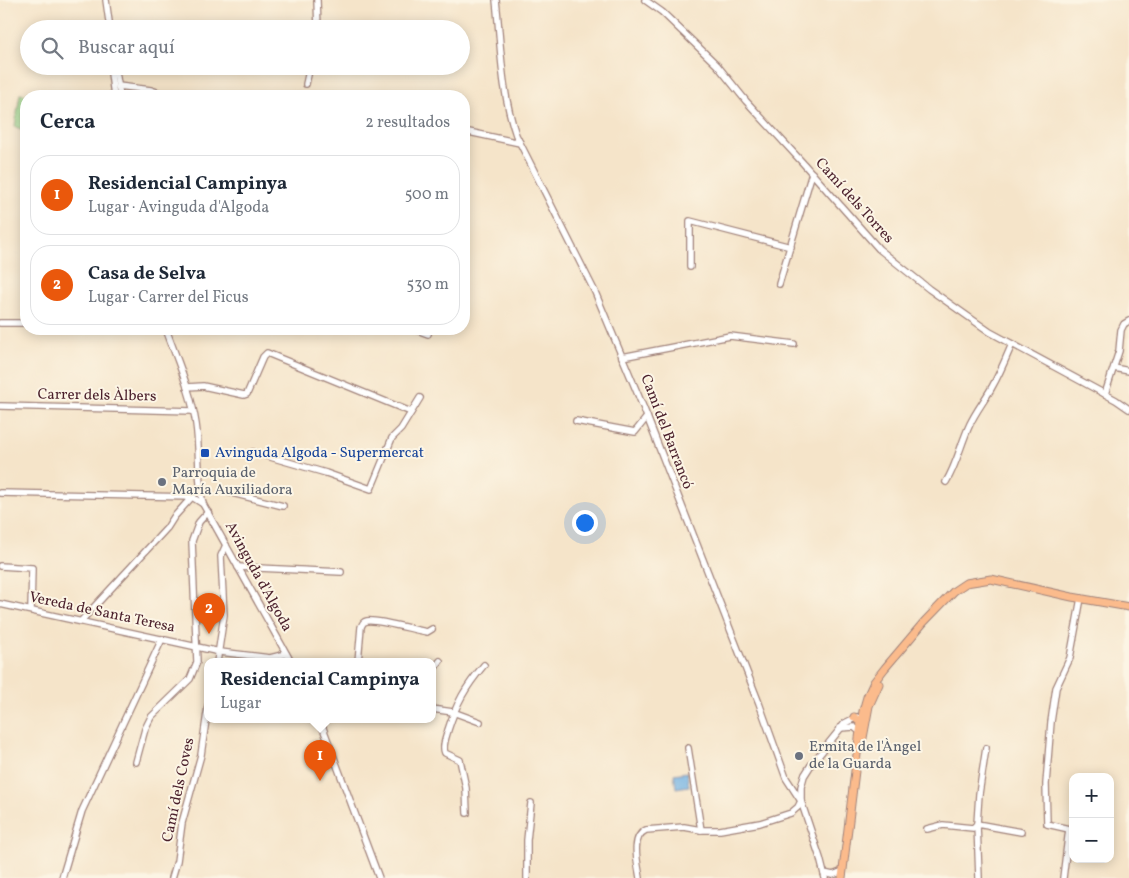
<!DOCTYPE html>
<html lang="es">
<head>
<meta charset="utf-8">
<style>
  :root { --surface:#fff; --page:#f2f2f3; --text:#1f2937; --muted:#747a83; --line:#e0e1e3; --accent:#ea580c }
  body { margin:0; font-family:Vollkorn,serif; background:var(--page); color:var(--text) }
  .controls { position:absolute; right:15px; bottom:15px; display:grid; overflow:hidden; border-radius:10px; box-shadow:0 2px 12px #0003 }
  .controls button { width:45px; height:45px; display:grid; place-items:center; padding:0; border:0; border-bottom:1px solid var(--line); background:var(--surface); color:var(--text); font:25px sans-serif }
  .you { position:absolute; left:584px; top:522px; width:18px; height:18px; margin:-12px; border:4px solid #fff; border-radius:50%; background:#1a73e8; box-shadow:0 0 0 8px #1a73e833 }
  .badge { display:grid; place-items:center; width:32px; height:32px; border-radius:50%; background:var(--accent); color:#fff; font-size:16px; font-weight:700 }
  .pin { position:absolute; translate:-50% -41px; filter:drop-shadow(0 1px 2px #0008) }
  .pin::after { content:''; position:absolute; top:26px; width:18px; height:15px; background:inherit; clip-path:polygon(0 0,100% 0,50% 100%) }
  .popup { position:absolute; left:204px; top:658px; width:232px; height:65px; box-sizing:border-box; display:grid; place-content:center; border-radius:10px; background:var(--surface); filter:drop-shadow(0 1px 4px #0005); font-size:16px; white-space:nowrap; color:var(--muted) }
  .popup b { font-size:19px; color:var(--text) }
  .popup::after { content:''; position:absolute; left:50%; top:100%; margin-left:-10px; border:10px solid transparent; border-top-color:var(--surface) }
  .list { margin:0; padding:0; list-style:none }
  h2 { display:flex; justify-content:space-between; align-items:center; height:65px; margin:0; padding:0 20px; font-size:21px }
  h2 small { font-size:16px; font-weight:400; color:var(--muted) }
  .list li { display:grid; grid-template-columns:32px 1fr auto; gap:15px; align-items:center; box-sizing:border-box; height:80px; margin:0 10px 10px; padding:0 10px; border:1px solid var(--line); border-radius:20px }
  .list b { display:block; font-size:19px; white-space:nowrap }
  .list p { margin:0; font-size:16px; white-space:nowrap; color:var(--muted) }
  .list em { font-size:16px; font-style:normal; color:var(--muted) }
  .icon { flex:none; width:28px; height:28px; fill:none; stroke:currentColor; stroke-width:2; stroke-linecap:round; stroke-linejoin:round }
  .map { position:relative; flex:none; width:1129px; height:878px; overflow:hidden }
  .search { position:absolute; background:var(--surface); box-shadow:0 2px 12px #0003; left:20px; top:20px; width:450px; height:55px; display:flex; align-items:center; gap:12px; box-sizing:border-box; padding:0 18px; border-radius:28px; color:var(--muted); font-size:19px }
  .panel { position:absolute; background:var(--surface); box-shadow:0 2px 12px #0003; left:20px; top:90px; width:450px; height:245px; border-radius:20px }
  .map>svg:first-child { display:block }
  .green { fill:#9bd88d; stroke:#727c5c }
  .water { fill:#6fb0e3; stroke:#5c6887 }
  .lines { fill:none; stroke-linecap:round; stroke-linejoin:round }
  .minor-casing { stroke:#a0827a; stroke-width:8 }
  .major-casing { stroke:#a0827a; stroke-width:9 }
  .minor { stroke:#fff; stroke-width:5.5 }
  .major { stroke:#fbbb8c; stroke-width:7 }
  .transit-dot { fill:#1a4fb4; stroke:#fcf5e5; stroke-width:2 }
  .worship-dot { fill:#6b7280; stroke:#fcf5e5; stroke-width:2 }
  .labels { text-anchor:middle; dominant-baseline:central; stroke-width:4; stroke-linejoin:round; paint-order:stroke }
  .street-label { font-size:15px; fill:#4a1f2b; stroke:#fcf5e5 }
  .transit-label { font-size:15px; fill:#164399; stroke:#fcf5e5; text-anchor:start }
  .worship-label { font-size:15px; fill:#5b616d; stroke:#fcf5e5; text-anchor:start }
</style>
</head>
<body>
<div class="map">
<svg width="1129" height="878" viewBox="0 0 1129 878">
  <rect width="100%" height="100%" fill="#fcf5e5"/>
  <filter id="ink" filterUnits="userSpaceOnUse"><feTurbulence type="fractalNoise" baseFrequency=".02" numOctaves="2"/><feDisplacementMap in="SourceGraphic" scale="10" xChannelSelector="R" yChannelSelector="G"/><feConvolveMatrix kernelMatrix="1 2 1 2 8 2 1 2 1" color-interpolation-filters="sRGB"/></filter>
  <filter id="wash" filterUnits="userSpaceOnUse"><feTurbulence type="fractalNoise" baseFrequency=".0096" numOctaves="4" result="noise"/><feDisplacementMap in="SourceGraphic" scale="20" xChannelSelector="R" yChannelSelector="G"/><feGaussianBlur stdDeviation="1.12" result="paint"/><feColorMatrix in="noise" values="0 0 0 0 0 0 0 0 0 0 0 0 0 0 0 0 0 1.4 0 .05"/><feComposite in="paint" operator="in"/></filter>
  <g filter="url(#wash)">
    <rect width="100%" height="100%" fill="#f5e4c9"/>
    <path class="green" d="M 20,94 L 26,95 L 21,130 L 19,128 L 15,127 Z"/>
    <path class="water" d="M 687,772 L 689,786 L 676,788 L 674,774 Z"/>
  </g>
  <g filter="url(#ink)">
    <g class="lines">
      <defs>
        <g id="minor">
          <path d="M 106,0 L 110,29"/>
          <path d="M 317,0 L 318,29"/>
          <path d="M 496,0 C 501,45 501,92 516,135 L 595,292 L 644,409 L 759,703 L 786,778 L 801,801 L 820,858 L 825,878"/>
          <path d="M 645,0 L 662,12 L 717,65 L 746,101 L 802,162 L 879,249 L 929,289 L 990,332 L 1116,400 L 1129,409"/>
          <path d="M 110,66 L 114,96"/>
          <path d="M 115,66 L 120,96"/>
          <path d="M 306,84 L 310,66"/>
          <path d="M 118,86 L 151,90 L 169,96"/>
          <path d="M 464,131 L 520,143"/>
          <path d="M 690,267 L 690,221 L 791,247"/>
          <path d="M 779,284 L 812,173"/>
          <path d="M 0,323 L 26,323"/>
          <path d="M 153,329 L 166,329"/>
          <path d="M 166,329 C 177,360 191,391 196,424 C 200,451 197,478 203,504 L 291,662"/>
          <path d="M 414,329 L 428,334"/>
          <path d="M 622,357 L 730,336 L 794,344"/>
          <path d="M 1114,368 L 1129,371"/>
          <path d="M 187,387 L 203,386 L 244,395 L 247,394 L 263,357 L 267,353 L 411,412"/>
          <path d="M 1105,394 L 1119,351 L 1121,330 L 1124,324 L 1129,321"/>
          <path d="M 0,406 L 193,411"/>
          <path d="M 576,421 L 635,432 L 647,417"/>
          <path d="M 253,452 L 326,473 L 371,489 L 392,438 L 401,429 L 420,398"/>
          <path d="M 946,482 C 957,464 961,443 970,424 C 976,411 985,400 992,387 C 1000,373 1006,358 1012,344"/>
          <path d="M 224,491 L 283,506"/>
          <path d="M 0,493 L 192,497 L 203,504"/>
          <path d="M 0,566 L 32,568 L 31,610"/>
          <path d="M 238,567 L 341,572"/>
          <path d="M 0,604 L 220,652 L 270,658 L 286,654"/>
          <path d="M 81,621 L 167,528 L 174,517 L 200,488"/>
          <path d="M 217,662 L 224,615 L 221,556 L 226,545"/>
          <path d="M 358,662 L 361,627 C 363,623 363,622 367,621 C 376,619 415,630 427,632 L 432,629"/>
          <path d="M 432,671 L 440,661"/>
          <path d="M 432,709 L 453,712 L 480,722"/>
          <path d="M 320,720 L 379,878"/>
          <path d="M 840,728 L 854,727 L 860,732"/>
          <path d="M 688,748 L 701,830"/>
          <path d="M 136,762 L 145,729 L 151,717 L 190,679 L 197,662 L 192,541 L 199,522 L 208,512"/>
          <path d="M 467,813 L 466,788 L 460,760 L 445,753 C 442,746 446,738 448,730 C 457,702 465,688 484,665"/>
          <path d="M 927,829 L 943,825 L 973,828 L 977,824 L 979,794 L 986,748"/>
          <path d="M 824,873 L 833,875 L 843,871"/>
          <path d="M 62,878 L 82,811 L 162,639"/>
          <path d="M 172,878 L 177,861 L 182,823 L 201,755 L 208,706"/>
          <path d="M 527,878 L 527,840 L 531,803"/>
          <path d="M 640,878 C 638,864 630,837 646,830 L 684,827 L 701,830 L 720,830 L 760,823 L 791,813 L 798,807 L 801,801 L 801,787 L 804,776 L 811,765 L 845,723 L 857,717"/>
          <path d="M 979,878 L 977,824 L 1021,832"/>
          <path d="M 1063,878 L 1069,829 L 1047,824 L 1046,784 L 1051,722 L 1056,688 L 1070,658 L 1081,598"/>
        </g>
        <g id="major">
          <path d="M 854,717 L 861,723 L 862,726"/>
          <path d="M 863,738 L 869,706 L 879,684"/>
          <path d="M 842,878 L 859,738 L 863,711 L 867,697 L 874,682 L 885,668 L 924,622 L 954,591 L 966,583 L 991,579 L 1072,597 L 1129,607"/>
        </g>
      </defs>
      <use href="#minor" class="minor-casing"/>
      <use href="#major" class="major-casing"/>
      <use href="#minor" class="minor"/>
      <use href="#major" class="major"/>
    </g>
  </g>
  <rect class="transit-dot" x="200" y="448" width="10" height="10" rx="2.5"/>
  <g class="worship-dot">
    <circle cx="162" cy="482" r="5"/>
    <circle cx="799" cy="756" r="5"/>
  </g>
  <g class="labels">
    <g class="street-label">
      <text transform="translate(854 201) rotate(48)">Camí dels Torres</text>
      <text transform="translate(97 396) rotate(1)">Carrer dels Àlbers</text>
      <text transform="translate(666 432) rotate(69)">Camí del Barrancó</text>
      <text transform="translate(258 577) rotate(61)">Avinguda d'Algoda</text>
      <text transform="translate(102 613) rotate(12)">Vereda de Santa Teresa</text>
      <text transform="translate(179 790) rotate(-78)">Camí dels Coves</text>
    </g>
    <g class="transit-label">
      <text x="215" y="453">Avinguda Algoda - Supermercat</text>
    </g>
    <g class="worship-label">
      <text x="172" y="473">Parroquia de<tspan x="172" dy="17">María Auxiliadora</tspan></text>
      <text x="809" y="747">Ermita de l'Àngel<tspan x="809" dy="17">de la Guarda</tspan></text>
    </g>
  </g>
</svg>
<div class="controls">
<button>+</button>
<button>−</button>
</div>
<div class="you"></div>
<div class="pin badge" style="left:320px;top:781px">1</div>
<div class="popup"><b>Residencial Campinya</b>Lugar</div>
<div class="pin badge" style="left:209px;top:634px">2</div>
<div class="search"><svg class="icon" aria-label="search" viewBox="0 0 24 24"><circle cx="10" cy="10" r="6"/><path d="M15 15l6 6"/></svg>Buscar aquí</div>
<section class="panel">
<h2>Cerca<small>2 resultados</small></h2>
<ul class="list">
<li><span class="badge">1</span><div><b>Residencial Campinya</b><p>Lugar · Avinguda d'Algoda</p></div><em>500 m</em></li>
<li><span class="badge">2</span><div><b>Casa de Selva</b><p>Lugar · Carrer del Ficus</p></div><em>530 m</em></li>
</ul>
</section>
</div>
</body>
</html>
